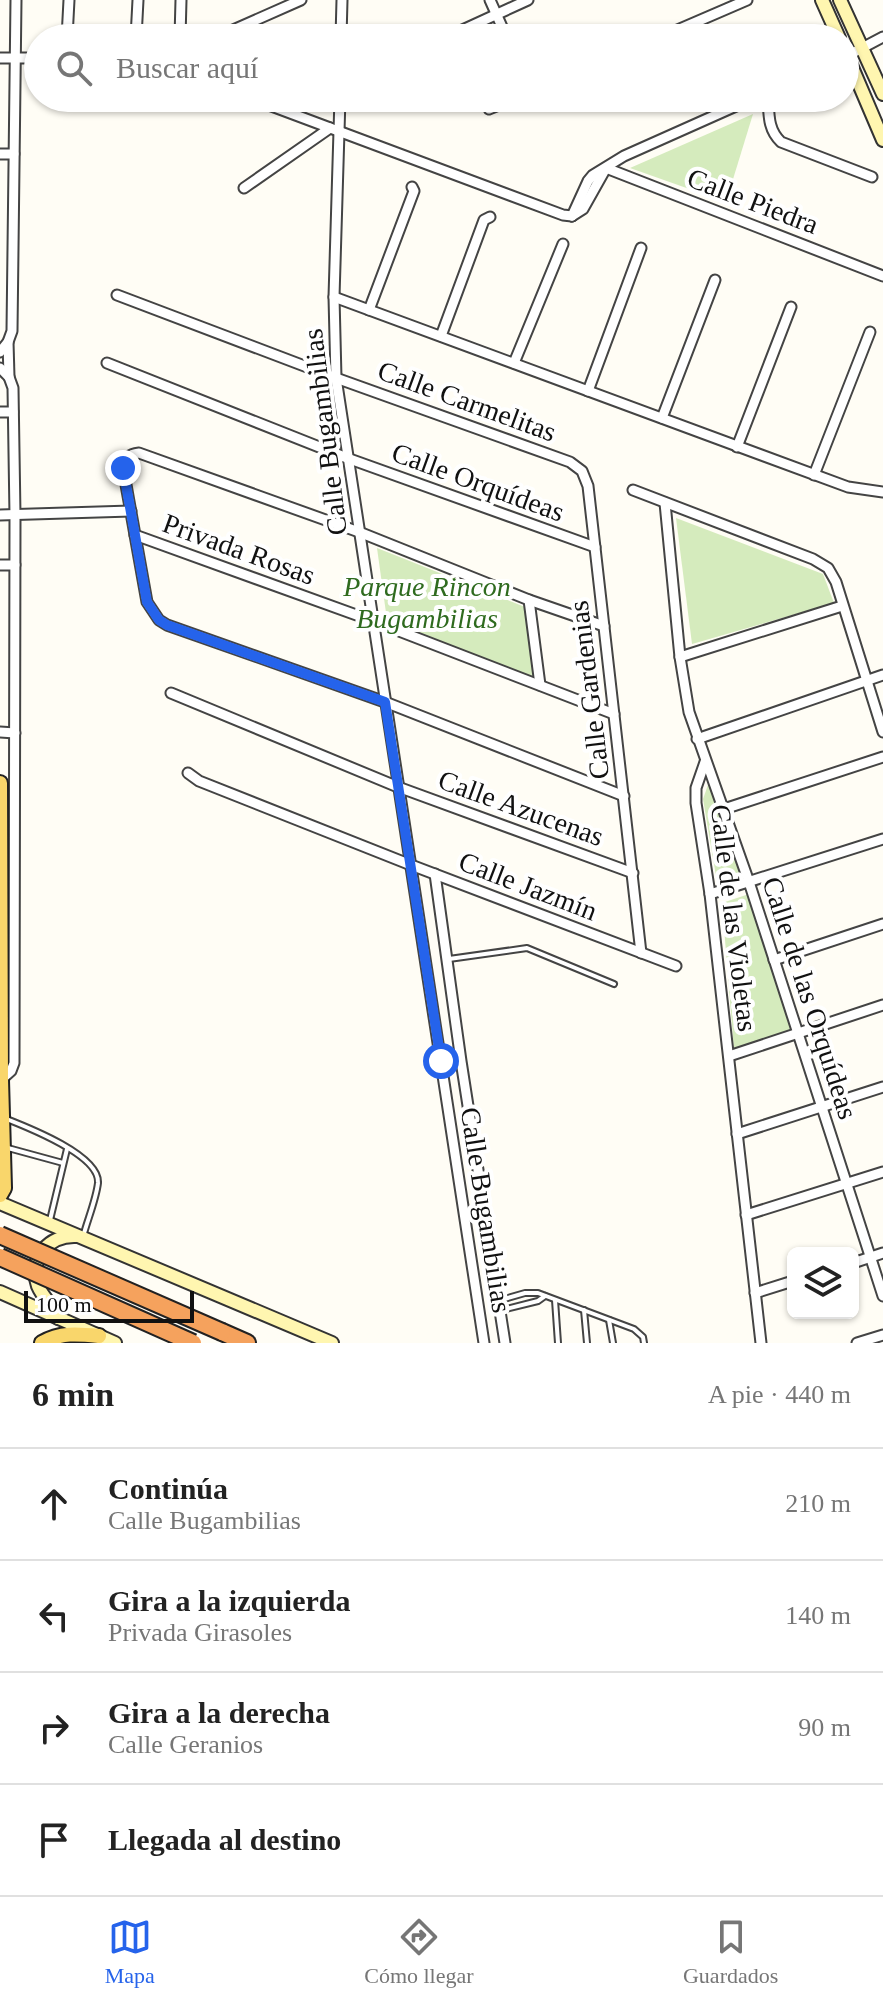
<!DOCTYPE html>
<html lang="es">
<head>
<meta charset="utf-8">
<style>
  :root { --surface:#fff; --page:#f6f6f6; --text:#222; --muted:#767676; --line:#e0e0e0; --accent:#2563eb }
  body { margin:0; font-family:Georgia,serif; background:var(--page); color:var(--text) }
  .controls { position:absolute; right:24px; bottom:24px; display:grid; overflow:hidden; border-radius:12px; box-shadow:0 2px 6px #0004 }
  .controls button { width:72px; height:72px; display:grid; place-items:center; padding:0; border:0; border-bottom:2px solid var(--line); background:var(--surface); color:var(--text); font:40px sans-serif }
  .scale { position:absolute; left:24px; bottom:20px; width:170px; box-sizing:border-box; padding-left:8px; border:4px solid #111; border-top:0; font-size:22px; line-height:28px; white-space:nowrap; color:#111; -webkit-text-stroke:6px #fff; paint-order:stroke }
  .stop { position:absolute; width:24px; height:24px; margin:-18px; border:6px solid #2563eb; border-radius:50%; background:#fff }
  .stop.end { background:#2563eb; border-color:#fff; box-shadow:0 2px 8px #0008 }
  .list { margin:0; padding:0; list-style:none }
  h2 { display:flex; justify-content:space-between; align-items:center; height:104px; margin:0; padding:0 32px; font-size:34px }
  h2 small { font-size:26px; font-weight:400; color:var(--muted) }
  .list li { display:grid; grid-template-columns:52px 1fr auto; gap:24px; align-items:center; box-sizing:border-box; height:112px; padding:0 32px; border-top:2px solid var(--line) }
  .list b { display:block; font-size:30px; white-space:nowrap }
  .list p { margin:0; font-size:26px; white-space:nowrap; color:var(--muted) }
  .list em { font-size:26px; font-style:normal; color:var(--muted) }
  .icon { flex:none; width:44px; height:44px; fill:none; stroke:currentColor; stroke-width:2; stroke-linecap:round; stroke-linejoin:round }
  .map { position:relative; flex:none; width:883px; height:1343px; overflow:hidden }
  .search { position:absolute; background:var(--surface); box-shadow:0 2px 6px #0004; left:24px; right:24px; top:24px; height:88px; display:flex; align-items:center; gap:20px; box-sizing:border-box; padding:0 28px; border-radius:44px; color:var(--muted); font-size:30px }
  .sheet { height:552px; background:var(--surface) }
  nav { display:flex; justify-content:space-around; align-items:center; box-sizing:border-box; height:112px; border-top:2px solid var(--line); background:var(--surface); font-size:22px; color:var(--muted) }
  nav a { display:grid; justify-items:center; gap:4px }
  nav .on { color:var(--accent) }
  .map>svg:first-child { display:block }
  .green { fill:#d5ebbd }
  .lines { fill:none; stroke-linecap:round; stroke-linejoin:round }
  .lane-casing { stroke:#444; stroke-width:8 }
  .street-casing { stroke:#444; stroke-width:13 }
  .secondary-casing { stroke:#333; stroke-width:16 }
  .primary-casing { stroke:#222; stroke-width:18 }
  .highway-casing { stroke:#222; stroke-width:20 }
  .lane { stroke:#fff; stroke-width:4 }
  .street { stroke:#fff; stroke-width:9 }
  .secondary { stroke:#fff6b0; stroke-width:12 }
  .primary { stroke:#f9d66b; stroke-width:14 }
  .highway { stroke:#f5a25d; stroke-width:16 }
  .highway-bridge-casing { stroke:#222; stroke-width:20; stroke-linecap:butt }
  .highway-bridge { stroke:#f5a25d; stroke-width:16 }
  .route { stroke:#2563eb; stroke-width:10 }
  .labels { text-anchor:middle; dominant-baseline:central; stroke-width:8; stroke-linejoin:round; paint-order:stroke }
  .street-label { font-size:28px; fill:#111; stroke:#fff }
  .park-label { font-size:28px; font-style:italic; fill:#2f6b1f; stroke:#fff }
</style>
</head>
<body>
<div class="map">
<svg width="883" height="1343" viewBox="0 0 883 1343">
  <rect width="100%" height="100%" fill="#fffdf5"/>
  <g class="green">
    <path d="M 753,114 L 726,202 L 630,168 Z"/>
    <path d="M 676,518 L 823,574 L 834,603 L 692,644 Z"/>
    <path d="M 377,548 L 525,607 L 534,678 L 387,620 Z"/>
    <path d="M 709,782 L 745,881 L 718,888 L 703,799 Z"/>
    <path d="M 749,894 L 792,1029 L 734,1050 L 722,903 Z"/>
  </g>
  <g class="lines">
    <defs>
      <g id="lane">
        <path d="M 449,959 L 527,948 L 614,984"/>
        <path d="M 4,1118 C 27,1127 100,1155 98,1183 C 96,1200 87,1221 83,1237"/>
        <path d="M 8,1148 L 63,1163"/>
        <path d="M 50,1220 L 67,1149"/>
        <path d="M 501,1300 L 525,1293 L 538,1293 L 634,1329 L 643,1337 L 644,1343"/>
        <path d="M 555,1300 L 558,1343"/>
        <path d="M 502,1310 L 538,1301 L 545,1296"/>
        <path d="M 584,1310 L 587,1343"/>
        <path d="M 609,1320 L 613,1343"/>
      </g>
      <g id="street">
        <path d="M 490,0 L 507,38"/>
        <path d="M 67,38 L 69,0"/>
        <path d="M 136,38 L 138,0"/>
        <path d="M 180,38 L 181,0"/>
        <path d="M 215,38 L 301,0"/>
        <path d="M 341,38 L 342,0"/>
        <path d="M 445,38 L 528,0"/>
        <path d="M 659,38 L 747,0"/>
        <path d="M 847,56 L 883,37"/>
        <path d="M 0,58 L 38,58"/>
        <path d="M 250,98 L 563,215 L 572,216"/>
        <path d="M 340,98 L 334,297 L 336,378 L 484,1343"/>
        <path d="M 768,98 C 769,115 768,130 781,142 L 872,177"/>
        <path d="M 489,109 L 516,98"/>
        <path d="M 0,154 L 14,154"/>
        <path d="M 606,168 L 883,276"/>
        <path d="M 244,188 L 330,128"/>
        <path d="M 572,216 L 588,181 L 593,175 L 624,156 L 754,98"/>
        <path d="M 572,216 L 583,209 L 606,168"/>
        <path d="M 117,295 L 336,378 L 570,462 L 582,471 L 588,486 L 641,953"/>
        <path d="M 334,297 L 848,487 L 883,492"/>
        <path d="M 369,310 L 414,191 L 412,187"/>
        <path d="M 441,336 L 484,220 L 490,217"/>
        <path d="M 8,342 L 9,377"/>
        <path d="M 0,352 L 8,342 L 12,331 L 16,0"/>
        <path d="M 107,363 L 347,458 L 595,547"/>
        <path d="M 514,363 L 563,244"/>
        <path d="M 0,368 L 9,377 L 13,388 L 15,515 L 14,1063 L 11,1071 L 1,1080"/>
        <path d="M 588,391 L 641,248"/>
        <path d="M 0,412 L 13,412"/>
        <path d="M 662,418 L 715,280"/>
        <path d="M 737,447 L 791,307"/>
        <path d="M 814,475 L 870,332"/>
        <path d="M 633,490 L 813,559 L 828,568 L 836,582 L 883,732"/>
        <path d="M 665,503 L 680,657 L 689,712 L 749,882 L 883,1296"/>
        <path d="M 0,515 L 131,511"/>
        <path d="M 135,535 L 373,621 L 614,714"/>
        <path d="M 0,565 L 15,565"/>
        <path d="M 529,600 L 540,685"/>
        <path d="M 604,626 L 529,600 L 359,532 L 139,453 C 129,454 125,458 123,468 L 147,602 L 159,620 L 167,625 L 385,702 L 624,796"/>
        <path d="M 680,657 L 842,606"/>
        <path d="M 171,693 L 398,787 L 633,873"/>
        <path d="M 0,732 L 15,733"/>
        <path d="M 697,739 L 883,675"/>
        <path d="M 705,762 L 696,788 L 696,803 L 710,894 L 761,1343"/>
        <path d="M 188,773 L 199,781 L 411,865 L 676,966"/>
        <path d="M 724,809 L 883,757"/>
        <path d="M 435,874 L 461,1061 L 505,1343"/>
        <path d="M 710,894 L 883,839"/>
        <path d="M 774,960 L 883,924"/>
        <path d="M 729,1056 L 883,1005"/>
        <path d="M 737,1134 L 883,1087"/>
        <path d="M 746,1215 L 883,1172"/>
        <path d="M 853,1263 L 883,1253"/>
        <path d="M 755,1293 L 793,1281"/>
        <path d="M 857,1343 L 883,1335"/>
      </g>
      <g id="secondary">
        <path d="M 822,0 L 839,38"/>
        <path d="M 840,0 L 883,94"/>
        <path d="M 845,51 L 883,140"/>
        <path d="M 0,1203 L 332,1343"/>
        <path d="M 0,1292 L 115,1343"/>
        <path d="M 58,1318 C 53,1305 43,1298 38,1286 C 28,1258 49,1235 76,1236"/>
      </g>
      <g id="primary">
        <path d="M 0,783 L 1,1080 L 4,1188 L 0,1195"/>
        <path d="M 42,1343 C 60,1332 79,1334 99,1336"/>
      </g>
      <path id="highway" d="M 222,1332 L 247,1343"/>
    </defs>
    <use href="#lane" class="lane-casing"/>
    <use href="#street" class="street-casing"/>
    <use href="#secondary" class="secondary-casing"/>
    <use href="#primary" class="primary-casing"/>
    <use href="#highway" class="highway-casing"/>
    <use href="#lane" class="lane"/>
    <use href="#street" class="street"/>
    <use href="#secondary" class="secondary"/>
    <use href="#primary" class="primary"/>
    <use href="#highway" class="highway"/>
    <defs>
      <g id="highway-bridge">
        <path d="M 0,1235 L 222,1332"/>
        <path d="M 0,1257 L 193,1343"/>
      </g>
    </defs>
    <use href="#highway-bridge" class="highway-bridge-casing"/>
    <use href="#highway-bridge" class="highway-bridge"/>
  </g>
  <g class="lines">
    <path class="route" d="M 123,468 L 147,602 L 159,620 L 167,625 L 385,702 L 441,1061"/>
  </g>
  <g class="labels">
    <g class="street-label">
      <text transform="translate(753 201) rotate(21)">Calle Piedra</text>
      <text transform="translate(467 401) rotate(20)">Calle Carmelitas</text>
      <text transform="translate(325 432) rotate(-97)">Calle Bugambilias</text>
      <text transform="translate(478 482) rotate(20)">Calle Orquídeas</text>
      <text transform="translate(239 549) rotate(20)">Privada Rosas</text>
      <text transform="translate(589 690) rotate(-97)">Calle Gardenias</text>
      <text transform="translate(521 808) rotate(20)">Calle Azucenas</text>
      <text transform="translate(528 886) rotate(21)">Calle Jazmín</text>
      <text transform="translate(734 918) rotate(83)">Calle de las Violetas</text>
      <text transform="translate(810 998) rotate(72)">Calle de las Orquídeas</text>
      <text transform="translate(486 1210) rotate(81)">Calle Bugambilias</text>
    </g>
    <g class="park-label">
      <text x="427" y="586">Parque Rincon<tspan x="427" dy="32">Bugambilias</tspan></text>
    </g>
  </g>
</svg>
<div class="controls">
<button><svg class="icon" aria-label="layers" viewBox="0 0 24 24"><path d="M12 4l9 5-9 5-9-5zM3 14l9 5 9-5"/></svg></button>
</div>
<div class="scale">100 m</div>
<div class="stop" style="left:441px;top:1061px"></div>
<div class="stop end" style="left:123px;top:468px"></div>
<div class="search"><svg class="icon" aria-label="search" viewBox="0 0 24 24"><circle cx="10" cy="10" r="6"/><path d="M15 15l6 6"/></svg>Buscar aquí</div>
</div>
<section class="sheet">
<h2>6 min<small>A pie · 440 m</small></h2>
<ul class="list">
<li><svg class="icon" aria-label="ahead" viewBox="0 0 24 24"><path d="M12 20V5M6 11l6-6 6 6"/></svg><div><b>Continúa</b><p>Calle Bugambilias</p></div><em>210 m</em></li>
<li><svg class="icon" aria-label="left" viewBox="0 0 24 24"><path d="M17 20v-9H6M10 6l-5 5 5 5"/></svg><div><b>Gira a la izquierda</b><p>Privada Girasoles</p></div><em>140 m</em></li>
<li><svg class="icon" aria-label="right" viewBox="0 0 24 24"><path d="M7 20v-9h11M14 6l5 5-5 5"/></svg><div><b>Gira a la derecha</b><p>Calle Geranios</p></div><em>90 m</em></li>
<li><svg class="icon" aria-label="arrive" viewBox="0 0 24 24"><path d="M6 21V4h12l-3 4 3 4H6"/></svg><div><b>Llegada al destino</b></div></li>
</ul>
</section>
<nav>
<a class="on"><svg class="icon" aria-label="map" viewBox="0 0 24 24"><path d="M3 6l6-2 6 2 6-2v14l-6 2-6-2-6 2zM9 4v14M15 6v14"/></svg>Mapa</a>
<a><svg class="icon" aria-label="directions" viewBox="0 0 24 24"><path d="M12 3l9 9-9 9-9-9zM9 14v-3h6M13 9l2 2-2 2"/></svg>Cómo llegar</a>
<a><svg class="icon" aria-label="saved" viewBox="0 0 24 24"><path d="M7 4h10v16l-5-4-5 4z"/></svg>Guardados</a>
</nav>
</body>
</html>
